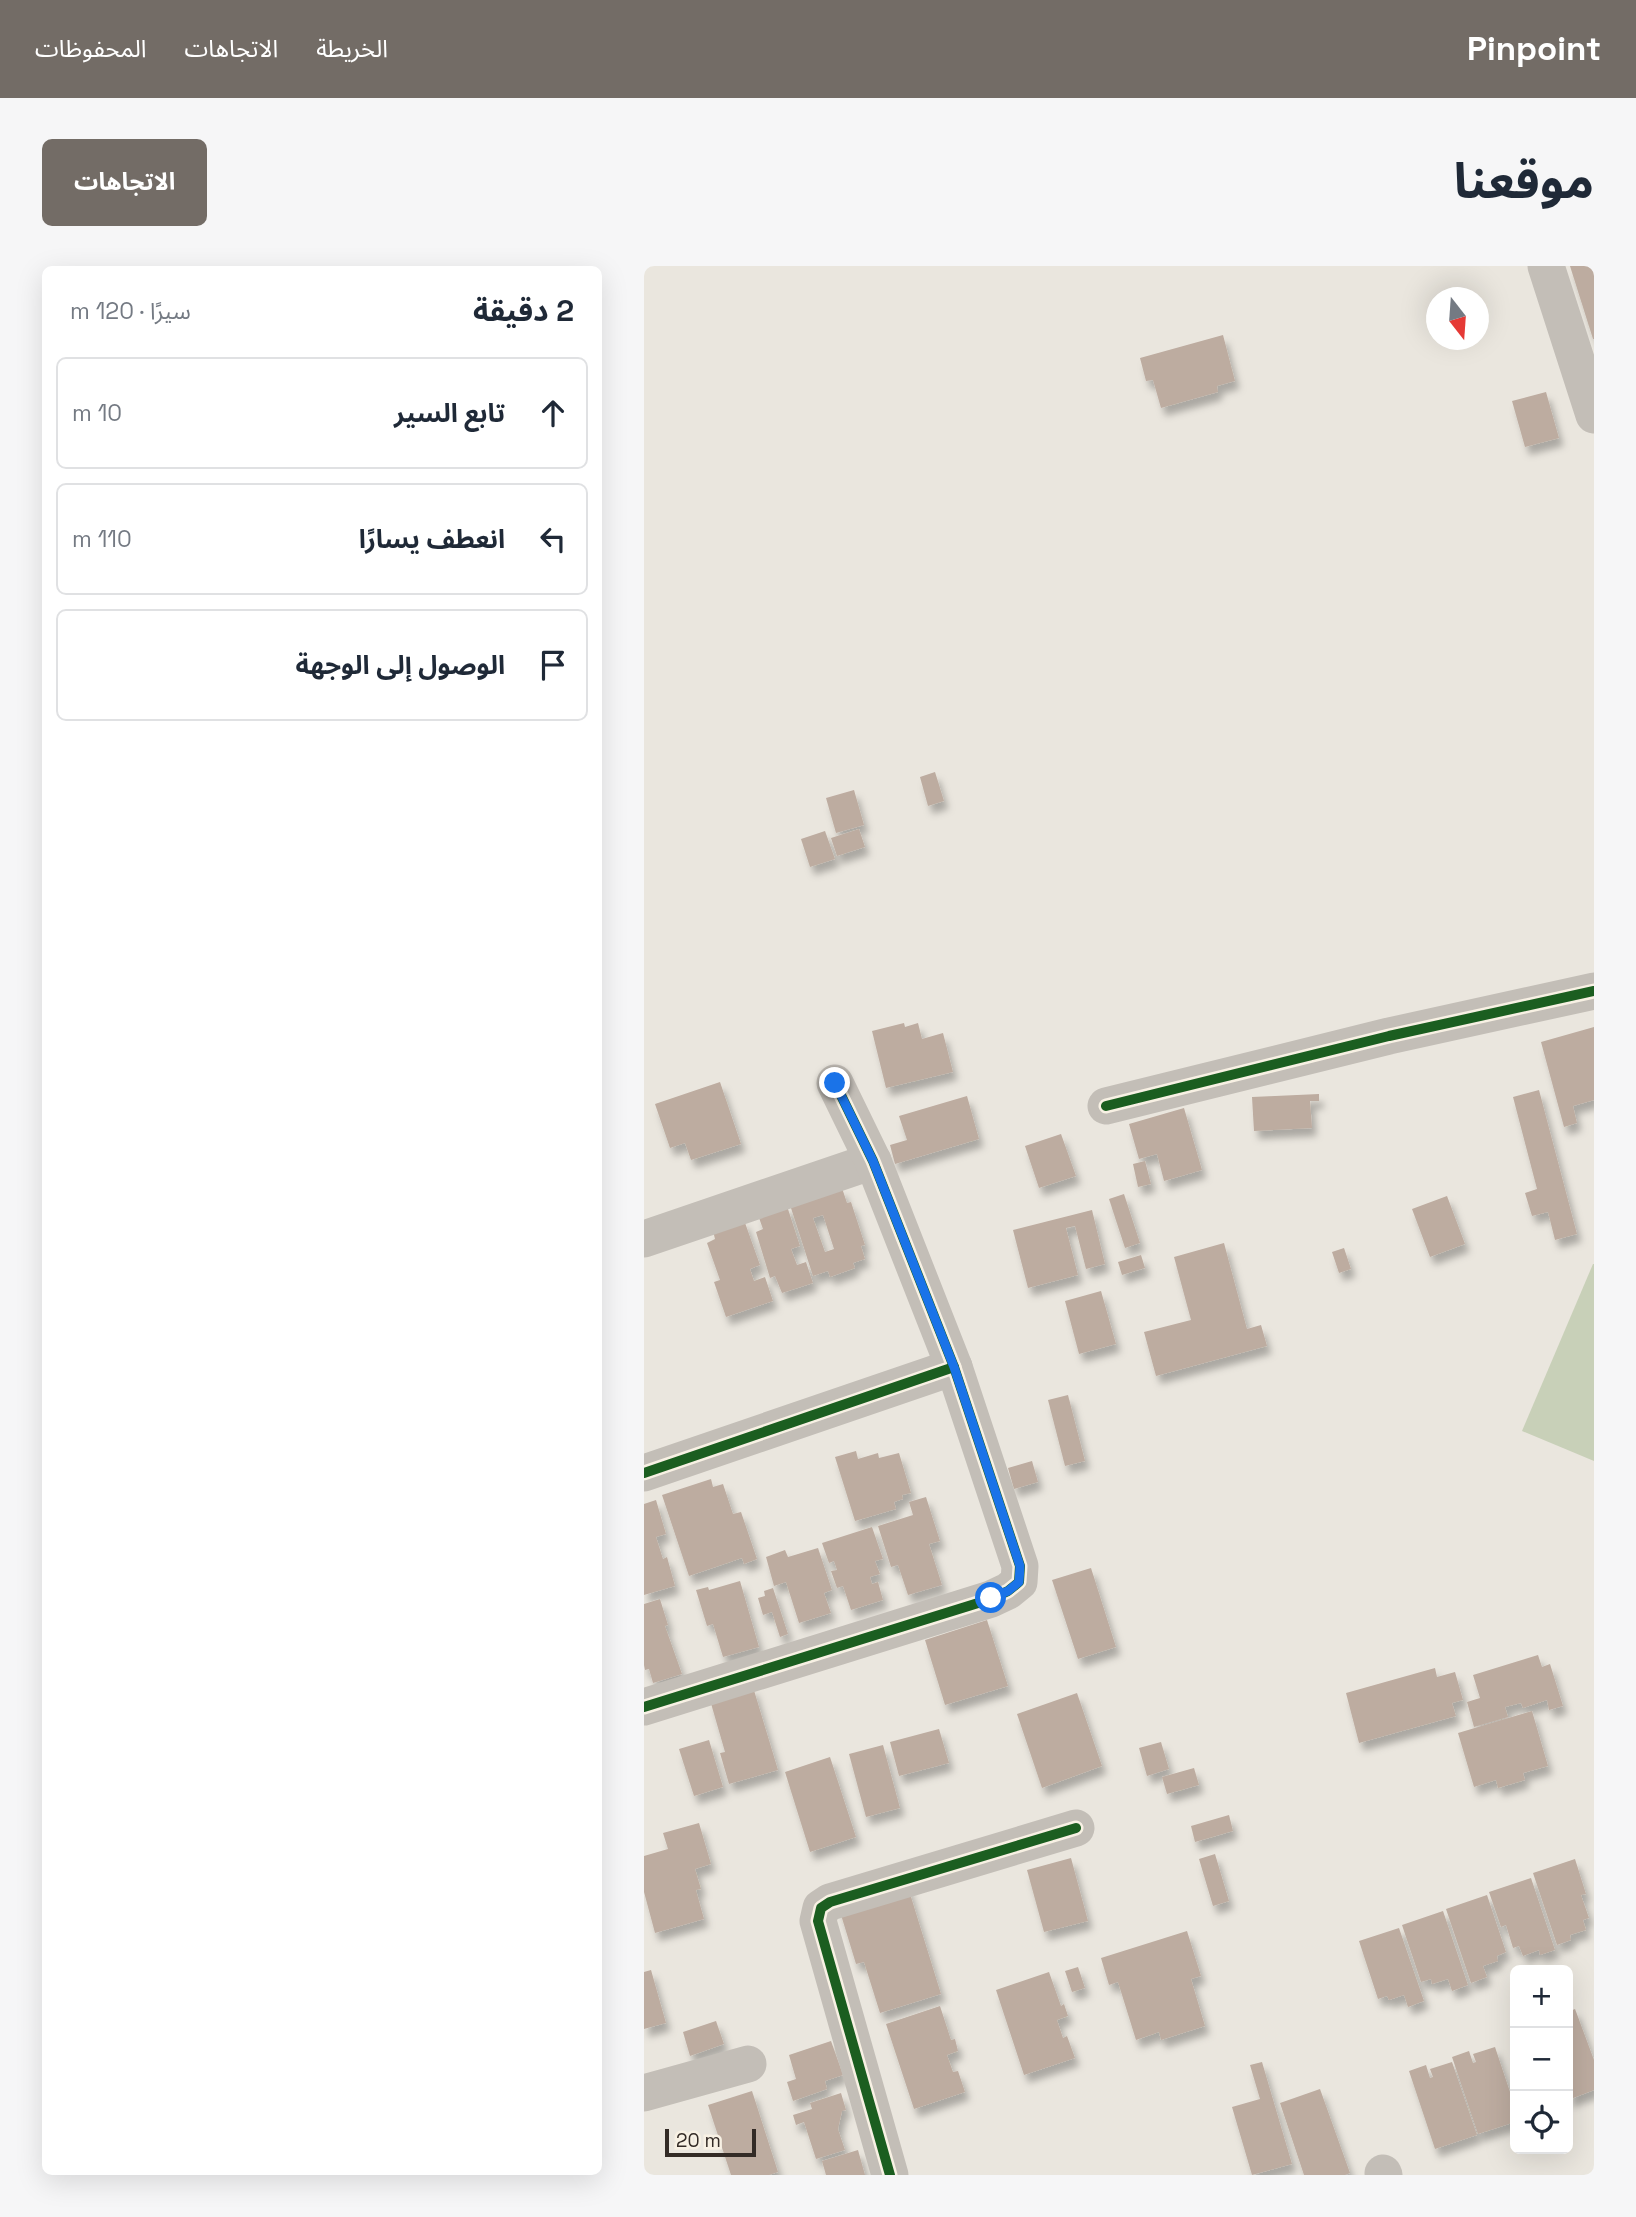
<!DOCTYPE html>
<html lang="ar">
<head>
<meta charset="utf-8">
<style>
  :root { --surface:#fff; --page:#f6f6f7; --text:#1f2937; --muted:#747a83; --line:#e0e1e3; --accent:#736c66 }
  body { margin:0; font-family:"Space Grotesk","Noto Sans Arabic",sans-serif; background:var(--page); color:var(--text); direction:rtl }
  .controls { position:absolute; right:21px; bottom:21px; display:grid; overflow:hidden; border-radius:10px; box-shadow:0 7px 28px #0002 }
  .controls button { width:63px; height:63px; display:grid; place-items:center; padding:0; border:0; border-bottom:2px solid var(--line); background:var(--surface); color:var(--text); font:35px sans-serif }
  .compass { position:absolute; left:782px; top:21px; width:63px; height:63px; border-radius:50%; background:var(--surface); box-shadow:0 7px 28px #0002; rotate:163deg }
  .scale { position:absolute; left:21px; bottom:18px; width:91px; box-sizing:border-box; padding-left:7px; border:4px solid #332b26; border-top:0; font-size:19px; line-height:24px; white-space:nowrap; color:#332b26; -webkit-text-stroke:5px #f8f1e4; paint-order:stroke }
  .stop { position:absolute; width:21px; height:21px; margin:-16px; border:5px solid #1a73e8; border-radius:50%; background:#fff }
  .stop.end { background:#1a73e8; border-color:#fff; box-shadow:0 2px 7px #0008 }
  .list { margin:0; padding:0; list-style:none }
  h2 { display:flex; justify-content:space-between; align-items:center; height:91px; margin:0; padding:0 28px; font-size:30px }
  h2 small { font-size:23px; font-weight:400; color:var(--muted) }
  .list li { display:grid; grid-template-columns:46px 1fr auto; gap:21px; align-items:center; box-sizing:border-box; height:112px; margin:0 14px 14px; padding:0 14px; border:2px solid var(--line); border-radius:10px }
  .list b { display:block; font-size:26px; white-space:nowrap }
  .list em { font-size:23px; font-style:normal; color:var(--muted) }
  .icon { flex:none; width:38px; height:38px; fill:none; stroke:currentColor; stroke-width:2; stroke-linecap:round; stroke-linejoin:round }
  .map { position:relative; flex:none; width:950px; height:1909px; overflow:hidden; direction:ltr; border-radius:10px }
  header { display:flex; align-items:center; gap:42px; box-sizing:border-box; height:98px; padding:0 35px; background:var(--accent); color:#fff }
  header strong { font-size:33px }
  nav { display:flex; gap:38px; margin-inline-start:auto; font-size:24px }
  .intro { display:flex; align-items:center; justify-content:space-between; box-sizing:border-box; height:168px; padding:0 42px }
  h1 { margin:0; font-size:49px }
  .button { padding:18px 32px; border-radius:10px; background:var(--accent); color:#fff; font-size:24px; font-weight:700 }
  main { display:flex; gap:42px; padding:0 42px }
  aside { flex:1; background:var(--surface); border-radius:10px; box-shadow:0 7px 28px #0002 }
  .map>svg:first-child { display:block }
  .green { fill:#c8d0b8 }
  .building { fill:#bdaca0; fill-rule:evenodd; filter:url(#shadow) }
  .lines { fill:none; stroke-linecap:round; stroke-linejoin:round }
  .minor { stroke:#c3beb7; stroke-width:37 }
  .cycleway-casing { stroke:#f8f1e4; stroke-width:15 }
  .cycleway { stroke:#1b5e20; stroke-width:10 }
  .route { stroke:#1a73e8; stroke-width:9 }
</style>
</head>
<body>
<header>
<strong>Pinpoint</strong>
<nav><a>الخريطة</a><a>الاتجاهات</a><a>المحفوظات</a></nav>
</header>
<div class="intro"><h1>موقعنا</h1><a class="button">الاتجاهات</a></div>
<main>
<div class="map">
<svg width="950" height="1909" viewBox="0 0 950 1909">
  <defs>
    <filter id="shadow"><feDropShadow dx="4.5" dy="8" stdDeviation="3.5" flood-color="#0004"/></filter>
  </defs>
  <rect width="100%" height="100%" fill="#eae6de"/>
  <path class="green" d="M 949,998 L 950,998 L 950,1195 L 878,1165 Z"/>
  <g class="building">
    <path d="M 926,0 L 950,0 L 950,73 L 949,73 Z"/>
    <path d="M 579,69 L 591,115 L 573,120 L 574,126 L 517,142 L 509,114 L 502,115 L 496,92 Z"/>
    <path d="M 902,126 L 915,172 L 881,181 L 868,135 Z"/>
    <path d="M 291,506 L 300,535 L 284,540 L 276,511 Z"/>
    <path d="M 210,524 L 220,559 L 192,567 L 182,532 Z"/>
    <path d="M 215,563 L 221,581 L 193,590 L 187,572 Z"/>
    <path d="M 181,565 L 191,593 L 166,601 L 157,573 Z"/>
    <path d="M 260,757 L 261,761 L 274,757 L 278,773 L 299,767 L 309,806 L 242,822 L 228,765 Z"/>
    <path d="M 950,761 L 950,834 L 929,840 L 933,857 L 920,861 L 897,776 Z"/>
    <path d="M 76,816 L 97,878 L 47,894 L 41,877 L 26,882 L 11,838 Z"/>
    <path d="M 895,824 L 933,968 L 911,974 L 904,946 L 888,950 L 881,927 L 893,923 L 869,831 Z"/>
    <path d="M 675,828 L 675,835 L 666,835 L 668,862 L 610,865 L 608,831 Z"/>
    <path d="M 323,830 L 335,873 L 251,898 L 246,879 L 263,874 L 255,850 Z"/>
    <path d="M 540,842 L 558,904 L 520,915 L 513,888 L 495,893 L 485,858 Z"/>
    <path d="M 417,868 L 432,910 L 395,922 L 381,880 Z"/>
    <path d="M 501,895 L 507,918 L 494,921 L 489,898 Z"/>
    <path d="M 198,922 L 203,937 L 207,936 L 221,979 L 217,980 L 221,993 L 209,997 L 211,1002 L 186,1011 L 184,1005 L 169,1010 L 146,939 ZM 179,949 L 190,983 L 181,986 L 169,952 Z"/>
    <path d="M 480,928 L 496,977 L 481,982 L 465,933 Z"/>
    <path d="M 803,930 L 821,978 L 786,991 L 768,943 Z"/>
    <path d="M 143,940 L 156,980 L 147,983 L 153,999 L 162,996 L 169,1017 L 138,1027 L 131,1010 L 126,1012 L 112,966 L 119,963 L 114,949 Z"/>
    <path d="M 448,944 L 461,998 L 442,1003 L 431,960 L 422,962 L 434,1009 L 384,1022 L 369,964 Z"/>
    <path d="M 100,954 L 116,999 L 106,1003 L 110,1015 L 121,1011 L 129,1035 L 82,1051 L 70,1016 L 76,1014 L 63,977 L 71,973 L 69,965 Z"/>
    <path d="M 580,977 L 603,1063 L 617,1059 L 623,1080 L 512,1110 L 500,1066 L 547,1054 L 530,991 Z"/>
    <path d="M 700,982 L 707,1003 L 695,1007 L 688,986 Z"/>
    <path d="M 497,989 L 501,1002 L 478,1009 L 474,996 Z"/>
    <path d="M 457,1025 L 472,1078 L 435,1088 L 421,1035 Z"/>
    <path d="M 424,1129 L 441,1195 L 421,1200 L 404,1134 Z"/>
    <path d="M 212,1185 L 214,1193 L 234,1187 L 235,1192 L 255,1187 L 267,1227 L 258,1229 L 259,1233 L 250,1236 L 252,1243 L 211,1255 L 191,1191 Z"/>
    <path d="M 388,1195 L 394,1216 L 370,1223 L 364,1202 Z"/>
    <path d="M 67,1213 L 69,1221 L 79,1218 L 89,1248 L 97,1246 L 113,1293 L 100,1298 L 98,1292 L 45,1310 L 18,1229 Z"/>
    <path d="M 282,1231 L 296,1275 L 285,1278 L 298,1319 L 264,1329 L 254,1299 L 247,1301 L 234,1260 L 269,1249 L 265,1236 Z"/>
    <path d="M 12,1234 L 22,1268 L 12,1271 L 19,1293 L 23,1291 L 31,1320 L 0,1329 L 0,1238 Z"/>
    <path d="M 228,1261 L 239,1293 L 231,1295 L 236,1308 L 226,1311 L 228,1318 L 234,1316 L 239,1334 L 207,1344 L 199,1320 L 193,1322 L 187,1305 L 193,1304 L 190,1295 L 185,1297 L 178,1277 Z"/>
    <path d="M 174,1282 L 188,1324 L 180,1327 L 187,1347 L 155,1357 L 142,1316 L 130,1320 L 122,1291 L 141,1284 L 144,1291 Z"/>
    <path d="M 447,1302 L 472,1381 L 434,1393 L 408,1314 Z"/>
    <path d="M 96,1315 L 115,1381 L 79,1391 L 69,1358 L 63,1360 L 52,1324 L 64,1321 L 65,1324 Z"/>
    <path d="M 129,1322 L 144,1368 L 136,1371 L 128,1346 L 119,1349 L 114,1332 L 121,1330 L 120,1325 Z"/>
    <path d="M 16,1333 L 24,1359 L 21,1360 L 38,1408 L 9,1417 L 5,1403 L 1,1404 L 0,1399 L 0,1338 Z"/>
    <path d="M 343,1354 L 364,1420 L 301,1439 L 281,1374 Z"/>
    <path d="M 894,1389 L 898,1401 L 906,1398 L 919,1440 L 905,1444 L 903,1434 L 879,1442 L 877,1437 L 861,1441 L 864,1451 L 830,1461 L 823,1436 L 836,1432 L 829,1409 Z"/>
    <path d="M 791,1402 L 793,1411 L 811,1406 L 819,1434 L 808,1437 L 812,1450 L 715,1477 L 702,1427 Z"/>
    <path d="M 109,1421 L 134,1504 L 85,1518 L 76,1487 L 81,1486 L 66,1434 Z"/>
    <path d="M 433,1427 L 458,1500 L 398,1522 L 373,1448 Z"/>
    <path d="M 888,1445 L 904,1500 L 879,1507 L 881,1514 L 854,1522 L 852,1514 L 830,1521 L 814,1467 Z"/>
    <path d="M 295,1463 L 305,1497 L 255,1510 L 246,1476 Z"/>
    <path d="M 65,1474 L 79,1521 L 50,1530 L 35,1483 Z"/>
    <path d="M 517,1476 L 525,1503 L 503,1510 L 495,1482 Z"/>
    <path d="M 239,1479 L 256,1542 L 222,1551 L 205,1488 Z"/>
    <path d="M 186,1491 L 212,1571 L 166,1586 L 141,1506 Z"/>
    <path d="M 550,1502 L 555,1519 L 523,1528 L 518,1511 Z"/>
    <path d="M 585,1549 L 589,1565 L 551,1576 L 547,1560 Z"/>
    <path d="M 55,1557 L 67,1598 L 51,1603 L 57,1623 L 52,1624 L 60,1653 L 11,1667 L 0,1626 L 0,1590 L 24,1583 L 19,1567 Z"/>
    <path d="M 571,1588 L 585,1635 L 569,1640 L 555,1593 Z"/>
    <path d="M 427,1592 L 444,1655 L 400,1666 L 383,1604 Z"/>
    <path d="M 931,1593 L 942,1628 L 937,1629 L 945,1652 L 939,1654 L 942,1664 L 926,1669 L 927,1674 L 913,1679 L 889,1607 Z"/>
    <path d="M 887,1612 L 911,1684 L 896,1689 L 895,1684 L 879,1690 L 875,1680 L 869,1682 L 862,1659 L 857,1661 L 845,1626 Z"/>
    <path d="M 263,1618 L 297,1728 L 236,1747 L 220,1696 L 212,1698 L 194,1639 Z"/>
    <path d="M 843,1629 L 862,1686 L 853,1690 L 854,1695 L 839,1700 L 843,1711 L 827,1717 L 802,1643 Z"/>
    <path d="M 799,1645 L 824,1719 L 808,1725 L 804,1713 L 788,1718 L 787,1713 L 777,1716 L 758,1659 Z"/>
    <path d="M 755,1662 L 780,1735 L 764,1741 L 760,1729 L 745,1734 L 743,1730 L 734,1733 L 715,1675 Z"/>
    <path d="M 543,1665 L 557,1710 L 547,1713 L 561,1760 L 517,1774 L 515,1766 L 492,1774 L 474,1716 L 465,1719 L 457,1692 Z"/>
    <path d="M 434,1701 L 441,1722 L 428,1726 L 421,1705 Z"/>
    <path d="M 7,1704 L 22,1757 L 0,1763 L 0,1706 Z"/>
    <path d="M 405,1706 L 417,1740 L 420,1738 L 424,1750 L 413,1754 L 419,1772 L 423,1770 L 431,1792 L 380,1809 L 352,1724 Z"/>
    <path d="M 296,1740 L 307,1774 L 311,1773 L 314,1785 L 303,1789 L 309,1806 L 314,1805 L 321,1826 L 270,1843 L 242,1758 Z"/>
    <path d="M 931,1743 L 950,1794 L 950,1824 L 924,1834 L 924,1746 Z"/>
    <path d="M 72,1755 L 80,1778 L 46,1790 L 39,1766 Z"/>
    <path d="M 187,1775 L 199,1809 L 181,1815 L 183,1823 L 149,1835 L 143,1816 L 152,1813 L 145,1789 Z"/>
    <path d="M 851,1781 L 871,1841 L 871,1856 L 834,1868 L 808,1791 L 825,1785 L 829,1797 L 832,1796 L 829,1788 Z"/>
    <path d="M 618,1796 L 648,1898 L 608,1909 L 588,1841 L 616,1833 L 606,1799 Z"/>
    <path d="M 808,1796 L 833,1869 L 791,1883 L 765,1805 L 782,1799 L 786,1812 L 789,1811 L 786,1803 Z"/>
    <path d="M 676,1823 L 706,1907 L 701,1909 L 660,1909 L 636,1837 Z"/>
    <path d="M 108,1825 L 134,1906 L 125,1909 L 87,1909 L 64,1839 Z"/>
    <path d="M 197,1827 L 202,1844 L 198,1845 L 194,1863 L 201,1884 L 172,1893 L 160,1856 L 152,1859 L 149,1849 L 168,1843 L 166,1837 Z"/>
    <path d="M 214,1884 L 221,1909 L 182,1909 L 178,1895 Z"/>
  </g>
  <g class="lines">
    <g class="minor">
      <path d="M 902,0 L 950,149"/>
      <path d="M 462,840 L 745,770 L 950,725"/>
      <path d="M 0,973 L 229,895"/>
      <path d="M 0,1207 L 310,1101"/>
      <path d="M 0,1441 L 347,1333 L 364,1325 L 375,1316 L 376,1300 L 310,1101 L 229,895 L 191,817"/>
      <path d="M 0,1827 L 104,1798"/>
      <path d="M 739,1907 L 740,1909"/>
      <path d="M 246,1909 L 174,1655 L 177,1642 L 186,1636 L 432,1562"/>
    </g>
    <defs>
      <g id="cycleway">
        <path d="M 462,840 L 745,770 L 950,725"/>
        <path d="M 0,1207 L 310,1101"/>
        <path d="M 0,1441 L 347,1333 L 364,1325 L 375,1316 L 376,1300 L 310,1101 L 229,895 L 191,817"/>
        <path d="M 246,1909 L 174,1655 L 177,1642 L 186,1636 L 432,1562"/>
      </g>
    </defs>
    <use href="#cycleway" class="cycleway-casing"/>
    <use href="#cycleway" class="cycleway"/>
  </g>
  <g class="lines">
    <path class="route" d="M 191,817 L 229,895 L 310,1101 L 376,1300 L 375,1316 L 364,1325 L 347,1332"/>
  </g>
</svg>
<div class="controls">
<button>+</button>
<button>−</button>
<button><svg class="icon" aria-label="locate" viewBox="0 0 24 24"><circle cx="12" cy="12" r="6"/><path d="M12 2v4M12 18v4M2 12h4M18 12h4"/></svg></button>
</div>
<svg class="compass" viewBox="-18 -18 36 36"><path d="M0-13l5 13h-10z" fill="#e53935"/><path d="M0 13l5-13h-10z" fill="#747a83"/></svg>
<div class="scale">20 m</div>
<div class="stop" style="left:347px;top:1332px"></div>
<div class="stop end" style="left:191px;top:817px"></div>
</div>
<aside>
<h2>2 دقيقة<small>سيرًا · 120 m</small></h2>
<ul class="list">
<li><svg class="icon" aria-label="ahead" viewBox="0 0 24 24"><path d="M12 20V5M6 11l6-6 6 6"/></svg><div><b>تابع السير</b></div><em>10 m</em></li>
<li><svg class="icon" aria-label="left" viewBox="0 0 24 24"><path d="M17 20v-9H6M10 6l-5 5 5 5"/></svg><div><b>انعطف يسارًا</b></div><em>110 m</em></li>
<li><svg class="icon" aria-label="arrive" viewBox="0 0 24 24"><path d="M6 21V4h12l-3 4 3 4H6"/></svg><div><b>الوصول إلى الوجهة</b></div></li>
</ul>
</aside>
</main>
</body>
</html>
